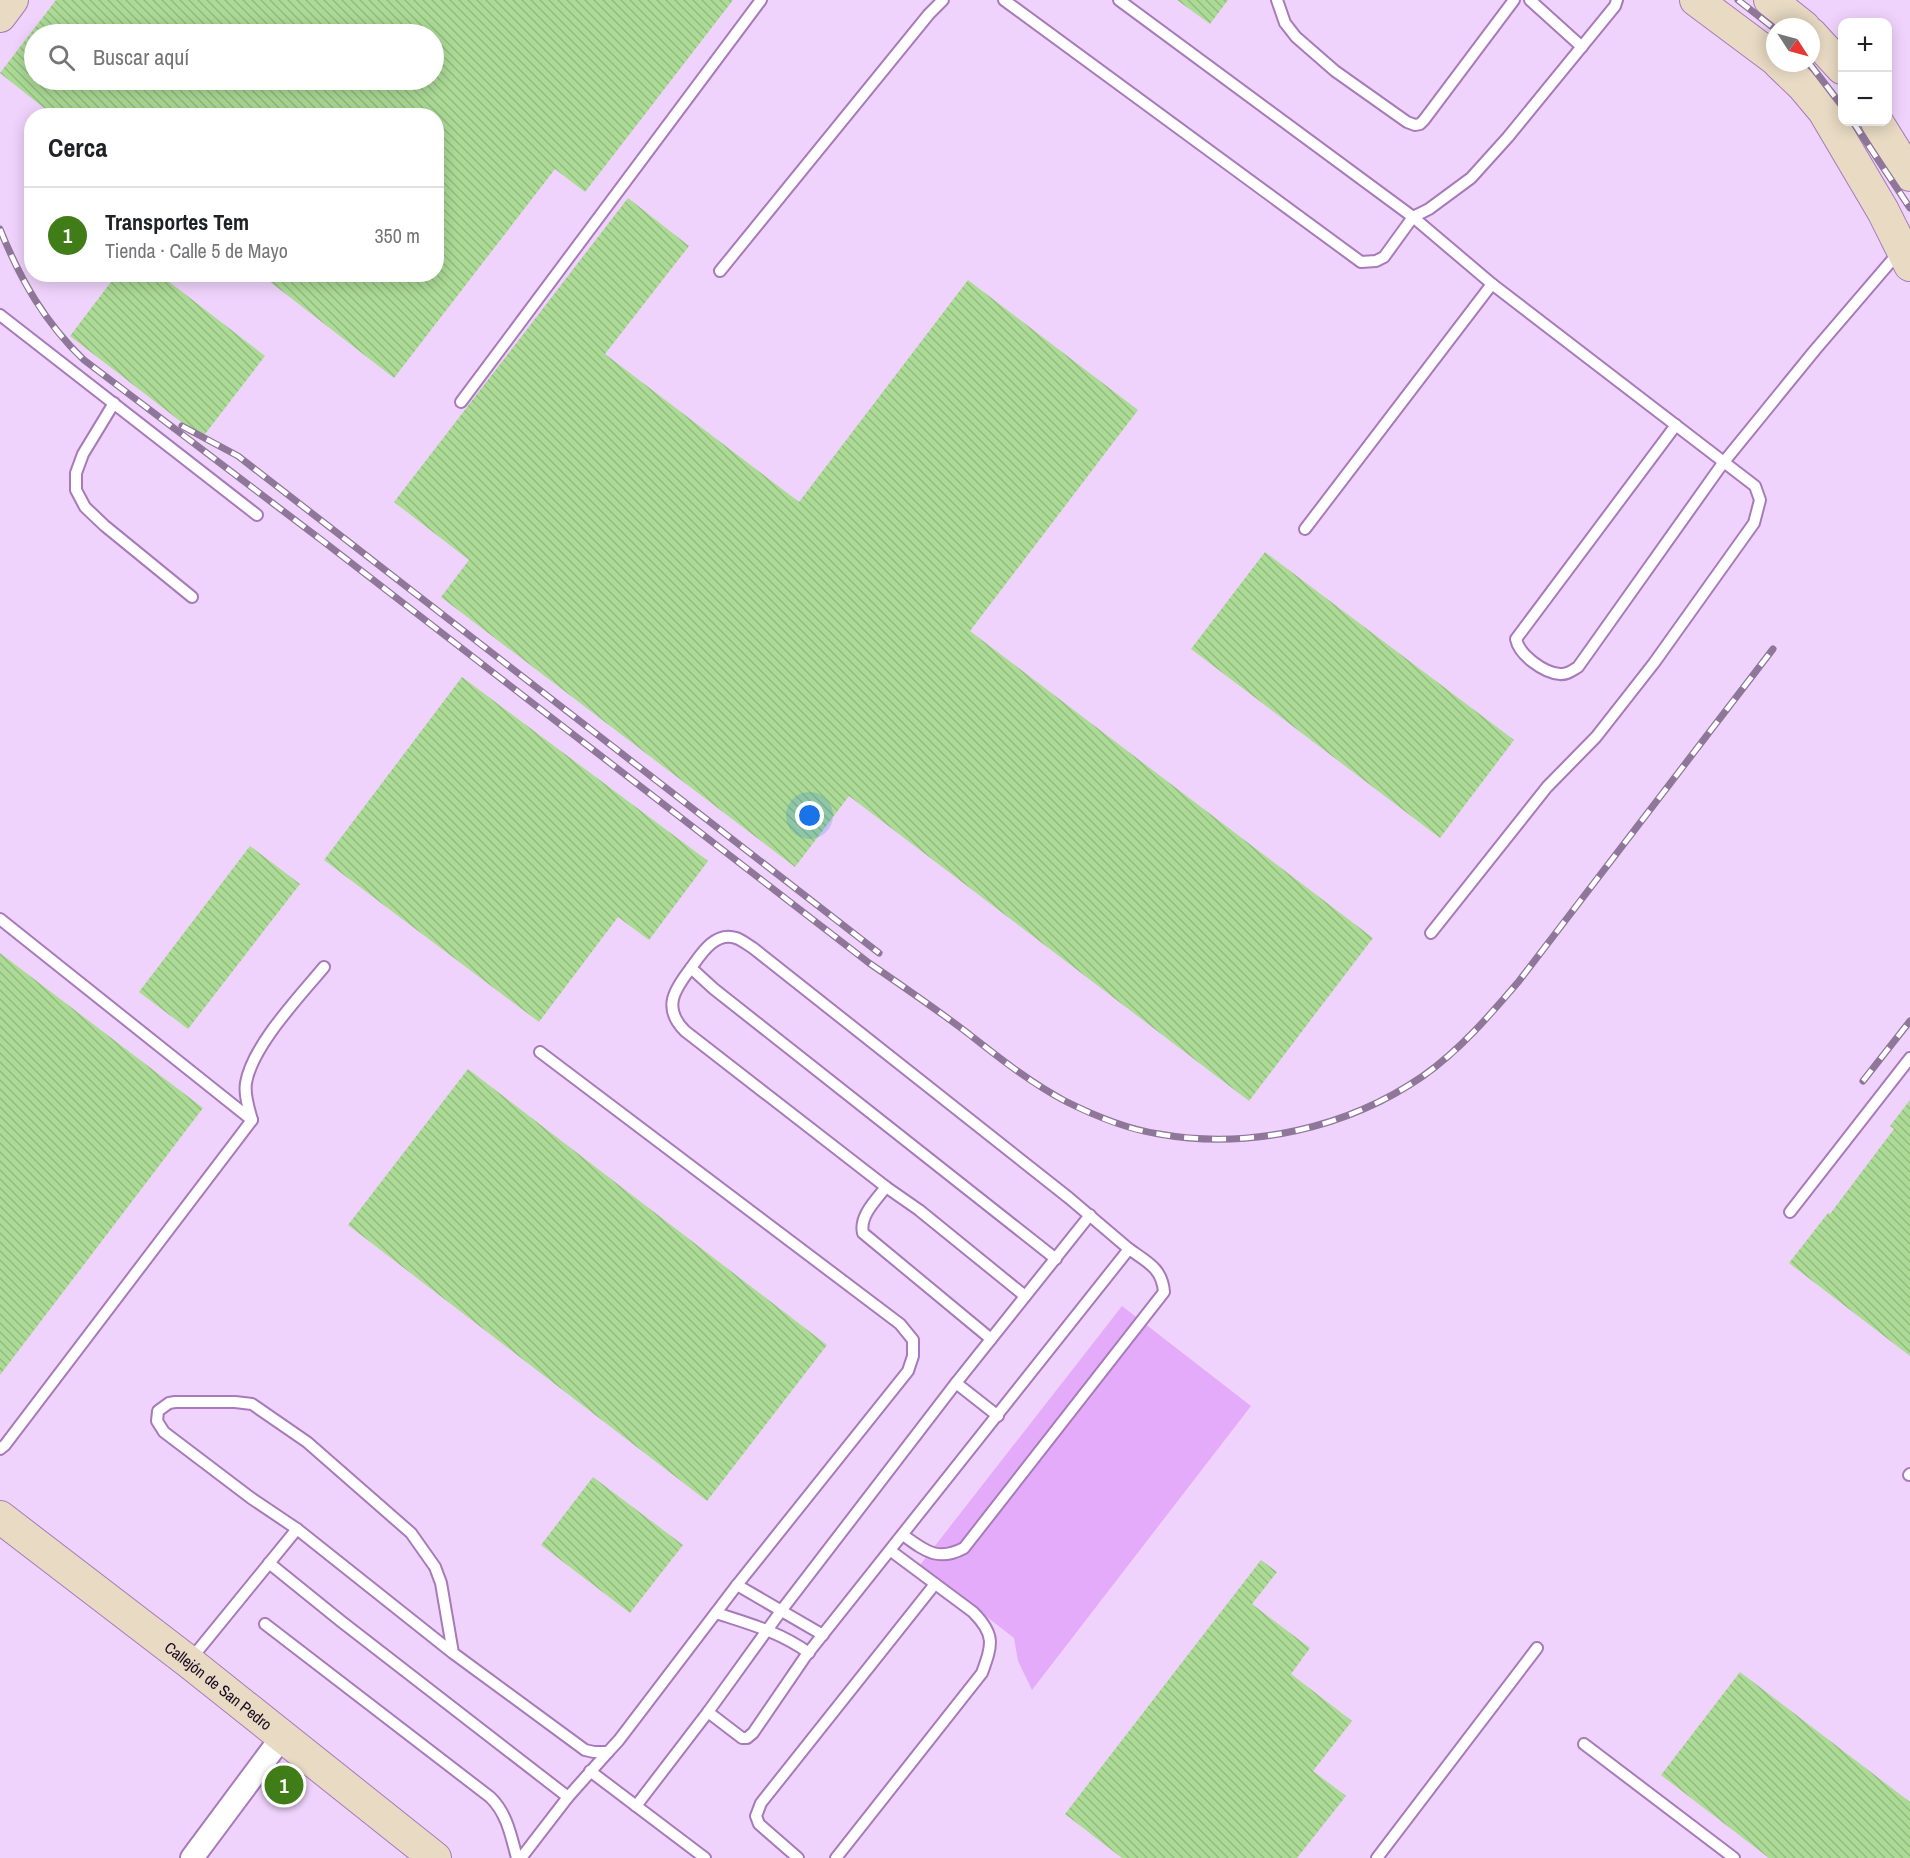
<!DOCTYPE html>
<html lang="es">
<head>
<meta charset="utf-8">
<style>
  :root { --surface:#fff; --page:#f2f2f2; --text:#202124; --muted:#757577; --line:#e0e0e0; --accent:#407d18 }
  body { margin:0; font-family:"Archivo Narrow",sans-serif; background:var(--page); color:var(--text) }
  .controls { position:absolute; right:18px; top:18px; display:grid; overflow:hidden; border-radius:12px; box-shadow:0 3px 15px #0003 }
  .controls button { width:54px; height:54px; display:grid; place-items:center; padding:0; border:0; border-bottom:2px solid var(--line); background:var(--surface); color:var(--text); font:30px sans-serif }
  .compass { position:absolute; left:1766px; top:18px; width:54px; height:54px; border-radius:50%; background:var(--surface); box-shadow:0 3px 15px #0003; rotate:126deg }
  .you { position:absolute; left:810px; top:816px; width:21px; height:21px; margin:-15px; border:4px solid #fff; border-radius:50%; background:#1a73e8; box-shadow:0 0 0 9px #1a73e833 }
  .badge { display:grid; place-items:center; width:39px; height:39px; border-radius:50%; background:var(--accent); color:#fff; font-size:20px; font-weight:700 }
  .pin { position:absolute; translate:-50% -50%; border:3px solid #fff; box-shadow:0 2px 6px #0006 }
  .list { margin:0; padding:0; list-style:none }
  h2 { display:flex; justify-content:space-between; align-items:center; height:78px; margin:0; padding:0 24px; font-size:26px }
  h2 small { font-size:20px; font-weight:400; color:var(--muted) }
  .list li { display:grid; grid-template-columns:39px 1fr auto; gap:18px; align-items:center; box-sizing:border-box; height:96px; padding:0 24px; border-top:2px solid var(--line) }
  .list b { display:block; font-size:22px; white-space:nowrap }
  .list p { margin:0; font-size:20px; white-space:nowrap; color:var(--muted) }
  .list em { font-size:20px; font-style:normal; color:var(--muted) }
  .icon { flex:none; width:33px; height:33px; fill:none; stroke:currentColor; stroke-width:2; stroke-linecap:round; stroke-linejoin:round }
  .map { position:relative; flex:none; width:1910px; height:1858px; overflow:hidden }
  .search { position:absolute; background:var(--surface); box-shadow:0 3px 15px #0003; left:24px; top:24px; width:420px; height:66px; display:flex; align-items:center; gap:15px; box-sizing:border-box; padding:0 21px; border-radius:33px; color:var(--muted); font-size:22px }
  .panel { position:absolute; background:var(--surface); box-shadow:0 3px 15px #0003; left:24px; top:108px; width:420px; height:174px; border-radius:24px }
  .map>svg:first-child { display:block }
  .garden { fill:#e4abfa }
  .building { fill:url(#building-back-hatch); fill-rule:evenodd }
  .lines { fill:none; stroke-linecap:round; stroke-linejoin:round }
  .lane-casing { stroke:#a77aba; stroke-width:14 }
  .street-casing { stroke:#a77aba; stroke-width:26 }
  .secondary-casing { stroke:#a77aba; stroke-width:34 }
  .lane { stroke:#fff; stroke-width:10 }
  .street { stroke:#fff; stroke-width:22 }
  .secondary { stroke:#e8dac3; stroke-width:32 }
  .rail-casing { stroke:#8f7799; stroke-width:7 }
  .rail { stroke:#fff; stroke-width:4.5; stroke-dasharray:14; stroke-linecap:butt }
  .labels { text-anchor:middle; dominant-baseline:central; stroke-width:6; stroke-linejoin:round; paint-order:stroke }
  .street-label { font-size:16px; fill:#1c0a23; stroke:#fff }
</style>
</head>
<body>
<div class="map">
<svg width="1910" height="1858" viewBox="0 0 1910 1858">
  <defs>
    <pattern id="building-back-hatch" width="6" height="6" patternUnits="userSpaceOnUse" patternTransform="scale(1.5)"><rect width="6" height="6" fill="#acdb96"/><path d="M-1 5l2 2M0 0l6 6M5-1l2 2" fill="none" stroke="#93bb81"/></pattern>
  </defs>
  <rect width="100%" height="100%" fill="#f0d3fc"/>
  <path class="garden" d="M 1122,1306 L 1251,1406 L 1032,1690 L 1018,1661 L 1014,1638 L 920,1565 Z"/>
  <g class="building">
    <path d="M 56,0 L 733,0 L 585,192 L 555,169 L 394,378 L 260,274 L 436,274 L 436,116 L 54,116 L 0,73 ZM 34,34 L 434,34 L 434,80 L 34,80 Z"/>
    <path d="M 1177,0 L 1228,0 L 1210,24 Z"/>
    <path d="M 628,198 L 689,246 L 605,354 L 799,502 L 968,280 L 1138,410 L 970,631 L 1373,938 L 1249,1101 L 849,796 L 795,867 L 441,597 L 469,560 L 394,502 Z"/>
    <path d="M 117,274 L 159,274 L 265,356 L 202,438 L 70,336 Z"/>
    <path d="M 1265,552 L 1514,740 L 1440,838 L 1191,649 Z"/>
    <path d="M 462,677 L 708,861 L 649,940 L 618,917 L 539,1022 L 324,860 Z"/>
    <path d="M 250,846 L 300,884 L 188,1029 L 139,992 Z"/>
    <path d="M 0,953 L 203,1108 L 0,1375 Z"/>
    <path d="M 468,1069 L 827,1345 L 707,1501 L 348,1225 Z"/>
    <path d="M 1910,1100 L 1910,1356 L 1789,1263 L 1828,1213 L 1830,1214 L 1894,1129 L 1890,1126 Z"/>
    <path d="M 593,1477 L 683,1545 L 630,1613 L 541,1545 Z"/>
    <path d="M 1261,1560 L 1277,1572 L 1252,1604 L 1310,1648 L 1291,1674 L 1352,1721 L 1313,1771 L 1346,1796 L 1297,1858 L 1122,1858 L 1065,1814 Z"/>
    <path d="M 1740,1672 L 1910,1802 L 1910,1858 L 1769,1858 L 1661,1775 Z"/>
  </g>
  <g class="lines">
    <defs>
      <g id="lane">
        <path d="M 1004,0 L 1361,262 L 1376,261 L 1384,257 L 1413,217 L 1429,209 L 1471,178 L 1508,137 L 1615,6 L 1617,0"/>
        <path d="M 1119,0 L 1413,217 L 1492,284 L 1755,486 L 1760,500 L 1754,523 L 1654,663 L 1596,737 L 1547,787 L 1431,933"/>
        <path d="M 1277,0 L 1285,23 L 1296,37 L 1335,71 L 1407,122 L 1415,125 L 1420,124 L 1424,120 L 1514,0"/>
        <path d="M 1530,0 L 1582,47"/>
        <path d="M 720,271 L 929,14 L 943,0"/>
        <path d="M 0,315 L 257,515"/>
        <path d="M 461,402 L 761,0"/>
        <path d="M 114,403 L 83,454 L 76,473 L 76,490 L 85,507 L 105,526 L 192,597"/>
        <path d="M 1676,425 L 1516,639 C 1519,655 1544,673 1560,674 C 1567,675 1573,670 1578,667 L 1723,463 L 1815,350 L 1899,252"/>
        <path d="M 1305,529 L 1492,284"/>
        <path d="M 0,919 L 252,1120"/>
        <path d="M 691,968 C 674,990 662,1008 685,1031 L 886,1187 L 919,1210 L 1025,1296"/>
        <path d="M 886,1187 C 876,1200 859,1216 863,1233 L 991,1339"/>
        <path d="M 1790,1212 L 1910,1058"/>
        <path d="M 956,1383 L 998,1416"/>
        <path d="M 0,1449 L 5,1445 L 252,1120 C 249,1109 244,1095 246,1083 C 252,1046 300,996 324,967"/>
        <path d="M 1909,1475 L 1910,1474"/>
        <path d="M 903,1535 C 925,1551 938,1562 964,1548 L 1164,1292 C 1162,1268 1147,1262 1129,1249"/>
        <path d="M 269,1563 L 342,1622 L 568,1797"/>
        <path d="M 737,1585 L 823,1635"/>
        <path d="M 716,1613 C 750,1624 780,1632 809,1653"/>
        <path d="M 265,1624 L 490,1797 C 507,1813 511,1836 517,1858"/>
        <path d="M 453,1653 L 441,1583 L 435,1567 L 411,1533 L 307,1442 L 252,1404 L 235,1402 L 175,1402 L 169,1403 L 158,1411 L 157,1421 L 164,1432 L 251,1498 L 297,1529 L 453,1653 L 585,1750 L 594,1752 L 608,1752 L 619,1740 L 737,1585 L 908,1371 L 913,1356 L 913,1340 L 900,1324 L 540,1052"/>
        <path d="M 191,1659 L 297,1529"/>
        <path d="M 708,1712 L 742,1738 L 747,1738 L 753,1733 L 805,1657 L 1129,1249 L 1069,1198 L 753,948 C 748,945 742,940 736,938 C 715,931 701,954 691,968 L 714,989 L 1056,1259"/>
        <path d="M 1584,1744 L 1734,1858"/>
        <path d="M 590,1771 L 705,1858"/>
        <path d="M 636,1806 L 708,1712 L 781,1611 L 956,1383 L 1090,1215"/>
        <path d="M 521,1858 L 568,1797 L 608,1752"/>
        <path d="M 798,1858 L 759,1824 L 756,1816 L 761,1803 L 935,1584"/>
        <path d="M 836,1858 L 982,1673 C 992,1645 996,1635 973,1612 L 891,1551"/>
        <path d="M 1377,1858 L 1537,1648"/>
      </g>
      <path id="street" d="M 192,1858 L 282,1737"/>
      <g id="secondary">
        <path d="M 1696,0 L 1775,59"/>
        <path d="M 1770,0 L 1804,27"/>
        <path d="M 0,16 L 12,0"/>
        <path d="M 1811,34 L 1842,68"/>
        <path d="M 1779,63 L 1803,86 L 1824,111 L 1883,211 L 1910,265"/>
        <path d="M 1877,122 L 1910,175"/>
        <path id="s1" d="M 0,1517 L 189,1662 L 435,1858"/>
      </g>
    </defs>
    <use href="#lane" class="lane-casing"/>
    <use href="#street" class="street-casing"/>
    <use href="#secondary" class="secondary-casing"/>
    <use href="#lane" class="lane"/>
    <use href="#street" class="street"/>
    <use href="#secondary" class="secondary"/>
    <defs>
      <g id="rail">
        <path d="M 1738,0 L 1775,29"/>
        <path d="M 1809,63 L 1842,106"/>
        <path d="M 1853,122 L 1910,208"/>
        <path d="M 0,229 C 20,279 45,323 84,360 L 328,545 L 869,963 C 901,985 933,1007 965,1031 C 997,1056 1029,1082 1065,1101 C 1095,1116 1126,1129 1159,1134 C 1249,1150 1348,1128 1423,1076 C 1460,1050 1490,1015 1519,981 L 1773,649"/>
        <path d="M 182,426 L 238,456 L 879,953"/>
        <path d="M 1863,1081 L 1910,1021"/>
      </g>
    </defs>
    <use href="#rail" class="rail-casing"/>
    <use href="#rail" class="rail"/>
  </g>
  <g class="labels">
    <g class="street-label">
      <text stroke="none"><textPath href="#s1" startOffset="276">Callejón de San Pedro</textPath></text>
    </g>
  </g>
</svg>
<div class="controls">
<button>+</button>
<button>−</button>
</div>
<svg class="compass" viewBox="-18 -18 36 36"><path d="M0-13l5 13h-10z" fill="#e53935"/><path d="M0 13l5-13h-10z" fill="#757577"/></svg>
<div class="you"></div>
<div class="pin badge" style="left:284px;top:1785px">1</div>
<div class="search"><svg class="icon" aria-label="search" viewBox="0 0 24 24"><circle cx="10" cy="10" r="6"/><path d="M15 15l6 6"/></svg>Buscar aquí</div>
<section class="panel">
<h2>Cerca<small></small></h2>
<ul class="list">
<li><span class="badge">1</span><div><b>Transportes Tem</b><p>Tienda · Calle 5 de Mayo</p></div><em>350 m</em></li>
</ul>
</section>
</div>
</body>
</html>
